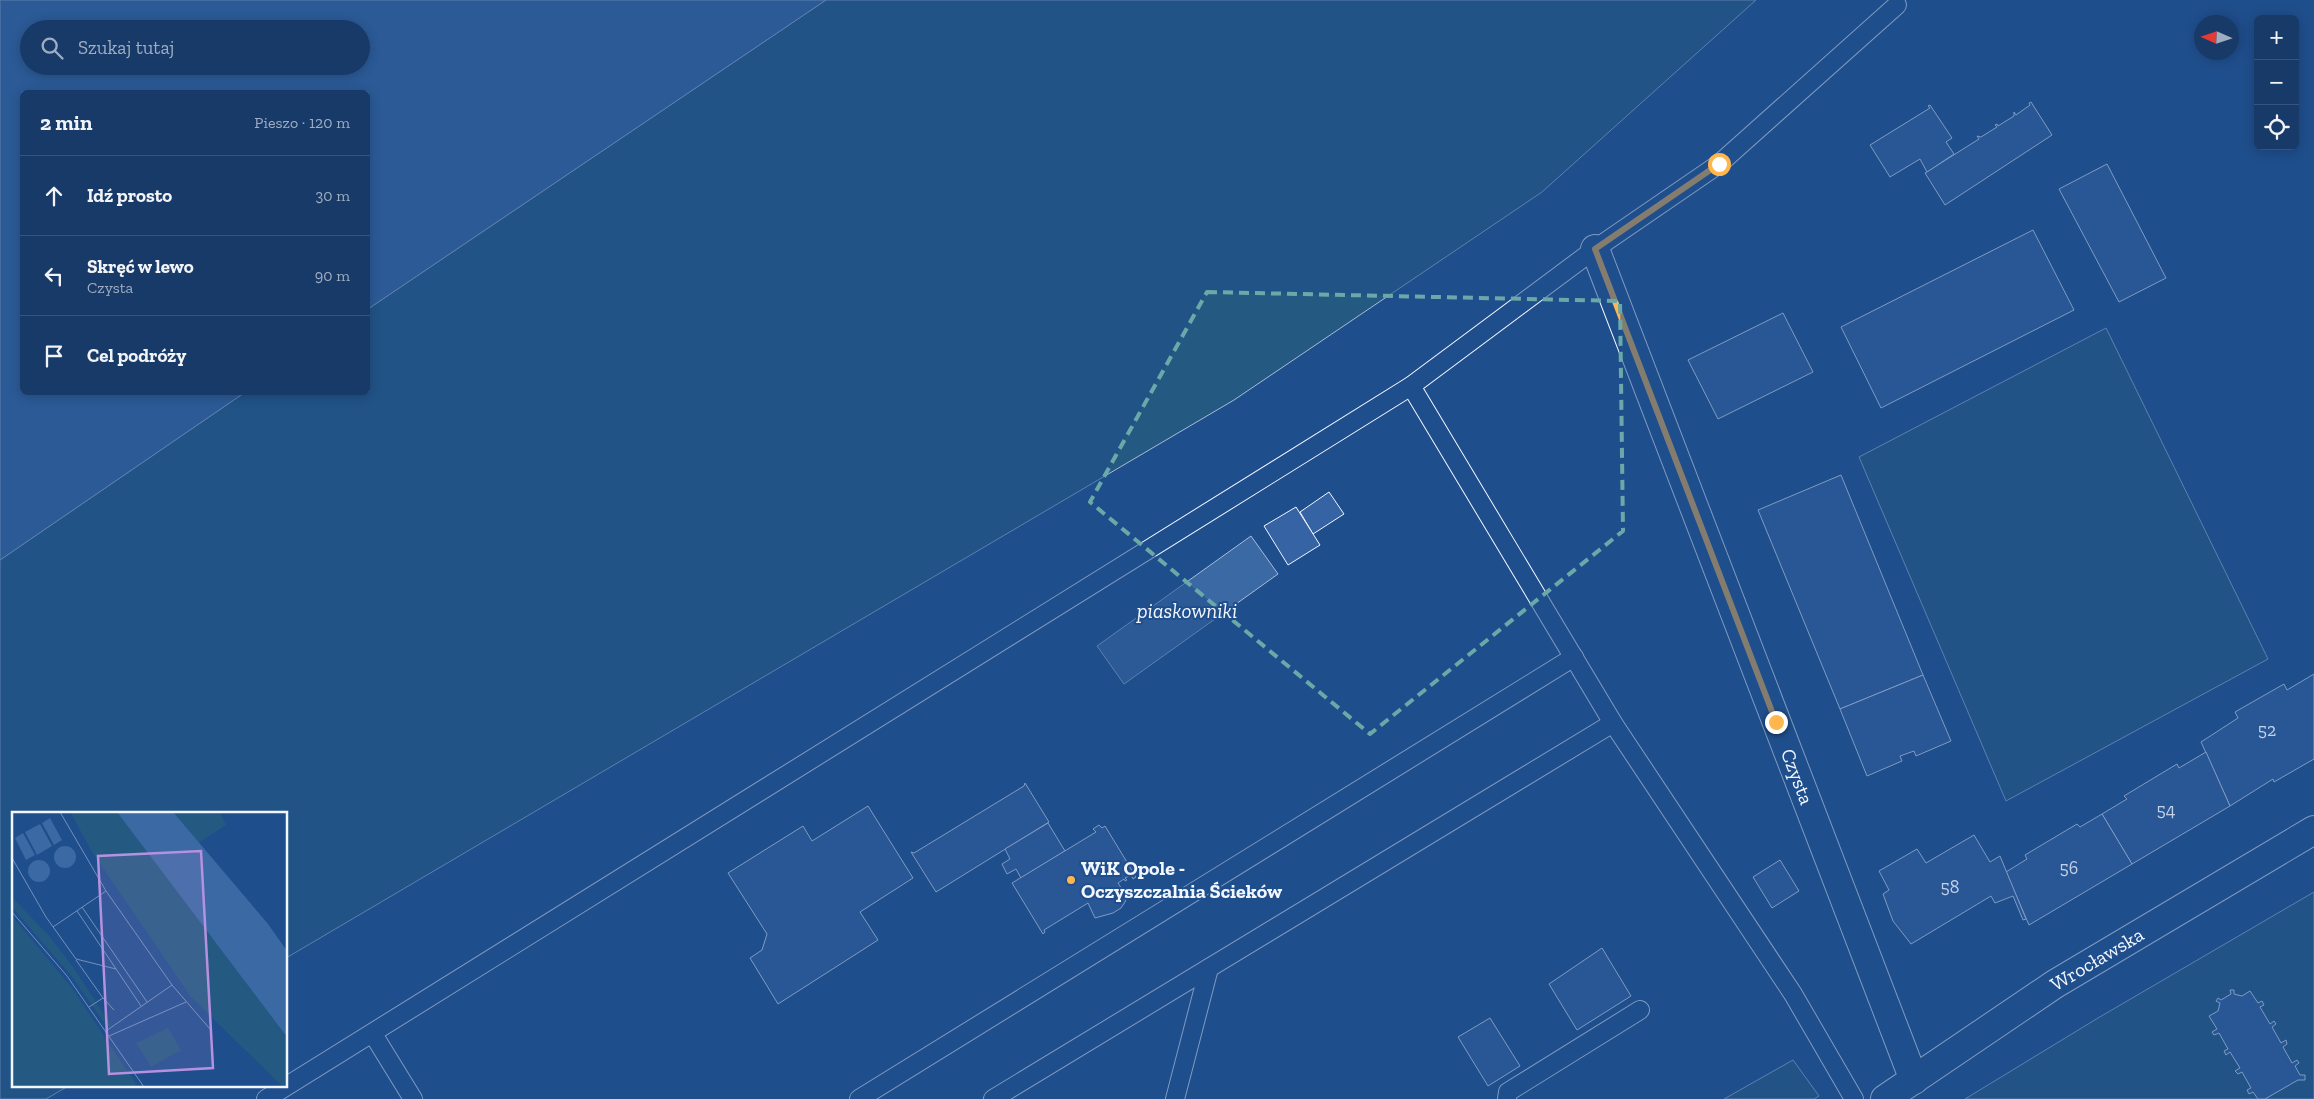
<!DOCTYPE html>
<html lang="pl">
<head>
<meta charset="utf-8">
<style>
  :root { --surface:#173a69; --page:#244571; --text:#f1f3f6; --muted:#9eadc0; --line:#36547d }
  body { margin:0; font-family:"Zilla Slab",serif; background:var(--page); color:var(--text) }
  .controls { position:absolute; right:15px; top:15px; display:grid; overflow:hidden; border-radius:8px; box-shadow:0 2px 12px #0003 }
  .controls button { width:45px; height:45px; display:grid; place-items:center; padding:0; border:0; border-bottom:1px solid var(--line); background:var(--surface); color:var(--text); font:25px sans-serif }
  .compass { position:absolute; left:2194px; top:15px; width:45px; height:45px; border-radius:50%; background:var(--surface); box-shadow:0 2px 12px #0003; rotate:273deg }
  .stop { position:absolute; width:15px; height:15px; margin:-11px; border:4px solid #ffb74d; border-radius:50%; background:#fff }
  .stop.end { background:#ffb74d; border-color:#fff; box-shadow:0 1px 5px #0008 }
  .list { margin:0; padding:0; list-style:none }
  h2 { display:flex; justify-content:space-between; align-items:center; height:65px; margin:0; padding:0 20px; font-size:21px }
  h2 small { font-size:16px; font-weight:400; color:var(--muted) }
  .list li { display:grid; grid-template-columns:32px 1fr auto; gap:15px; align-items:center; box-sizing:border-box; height:80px; padding:0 20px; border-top:1px solid var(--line) }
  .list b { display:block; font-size:19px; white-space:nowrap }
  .list p { margin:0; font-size:16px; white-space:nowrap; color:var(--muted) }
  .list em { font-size:16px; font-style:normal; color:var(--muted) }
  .icon { flex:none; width:28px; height:28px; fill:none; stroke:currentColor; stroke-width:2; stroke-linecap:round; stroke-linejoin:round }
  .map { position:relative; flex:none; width:2314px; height:1099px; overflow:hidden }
  .search { position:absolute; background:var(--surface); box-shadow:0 2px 12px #0003; left:20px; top:20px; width:350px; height:55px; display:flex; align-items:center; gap:12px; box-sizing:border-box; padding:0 18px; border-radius:28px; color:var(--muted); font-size:19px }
  .panel { position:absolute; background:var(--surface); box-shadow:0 2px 12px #0003; left:20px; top:90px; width:350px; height:305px; border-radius:8px }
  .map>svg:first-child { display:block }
  .green { fill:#245a82; stroke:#a8bbd7 }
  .water { fill:#3b69a3; stroke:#a8bbd7; fill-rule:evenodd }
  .building { fill:#3563a3; stroke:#f2f6ff }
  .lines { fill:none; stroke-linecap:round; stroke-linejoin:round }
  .lane-casing { stroke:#f2f6ff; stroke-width:20 }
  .street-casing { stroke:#f2f6ff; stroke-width:30 }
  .secondary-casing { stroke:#f2f6ff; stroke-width:30 }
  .lane { stroke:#1f4e8c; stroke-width:18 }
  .street { stroke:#1f4e8c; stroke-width:28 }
  .secondary { stroke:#1f4e8c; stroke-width:28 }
  .route { stroke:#ffb74d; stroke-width:6 }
  .marked { fill:none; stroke:#6aa9a8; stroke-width:4; stroke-dasharray:10 6; stroke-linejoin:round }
  .poi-dot { fill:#ffb74d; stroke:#1f4e8c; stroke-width:2 }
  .labels { text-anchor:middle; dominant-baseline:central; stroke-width:4; stroke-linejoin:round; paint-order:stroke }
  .number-label { font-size:18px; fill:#c3d1e8 }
  .street-label { font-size:20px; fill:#f2f6ff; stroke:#1f4e8c }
  .poi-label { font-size:20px; font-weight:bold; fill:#f2f6ff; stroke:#1f4e8c; text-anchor:start }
  .water-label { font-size:21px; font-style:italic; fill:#f2f6ff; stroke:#1f4e8c }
  .inset-road { fill:none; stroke:#7391ba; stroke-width:1 }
  .view { fill:#b691df; fill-opacity:0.15; stroke:#b691df; stroke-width:2.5 }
  .inset-edge { fill:none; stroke:#f2f6ff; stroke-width:2.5 }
</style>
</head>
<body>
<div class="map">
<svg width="2314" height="1099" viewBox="0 0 2314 1099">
  <rect width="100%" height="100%" fill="#1f4e8c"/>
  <g class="green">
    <path d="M 826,0 L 1756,0 L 1542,192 L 1234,400 L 286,958 L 286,813 L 14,813 L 14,1085 L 70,1085 L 46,1099 L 0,1099 L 0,560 L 244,393 L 368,392 L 368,309 Z"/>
    <path d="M 2106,328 L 2268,659 L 2006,801 L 1859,457 Z"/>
    <path d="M 2314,892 L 2314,1099 L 1965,1099 L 2098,1018 Z"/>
    <path d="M 1793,1060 L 1819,1096 L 1814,1099 L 1724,1099 Z"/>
  </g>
  <g class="water">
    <path d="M 0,0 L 826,0 L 368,309 L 368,92 L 22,92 L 22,392 L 244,393 L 0,560 ZM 29,29 L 361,29 L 361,66 L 29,66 Z"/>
    <path d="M 1251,536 L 1278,574 L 1124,684 L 1097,646 Z"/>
  </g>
  <g class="building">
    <path d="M 2031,102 L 2052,135 L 1945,205 L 1925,173 L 1979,139 L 1977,136 L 1981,137 L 1997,127 L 1995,125 L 1997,124 L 1998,126 L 2014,116 L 2014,112 L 2016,115 L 2030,105 L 2029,103 Z"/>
    <path d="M 1930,105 L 1952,138 L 1946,142 L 1954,154 L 1927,172 L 1920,159 L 1890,177 L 1870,145 L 1930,108 L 1928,106 Z"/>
    <path d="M 2107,164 L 2166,278 L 2119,302 L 2059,189 Z"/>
    <path d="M 2033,230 L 2074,310 L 1881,408 L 1841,327 Z"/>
    <path d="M 1783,313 L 1813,372 L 1718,419 L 1688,360 Z"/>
    <path d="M 1841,475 L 1923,675 L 1840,709 L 1758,510 Z"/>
    <path d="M 1329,492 L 1344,514 L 1313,534 L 1300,512 Z"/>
    <path d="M 1296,507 L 1320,545 L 1288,565 L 1264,526 Z"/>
    <path d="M 2314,674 L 2314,759 L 2274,782 L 2273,779 L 2230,806 L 2201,742 L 2238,718 L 2235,712 L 2284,684 L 2287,690 Z"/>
    <path d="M 1923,675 L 1951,741 L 1916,756 L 1914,751 L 1900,756 L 1902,761 L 1867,776 L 1840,709 Z"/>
    <path d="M 2206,752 L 2230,806 L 2132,864 L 2102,814 L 2127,799 L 2124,796 L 2177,764 L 2179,768 Z"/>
    <path d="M 1025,783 L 1049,822 L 936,892 L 911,852 L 914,853 L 1024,786 Z"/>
    <path d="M 868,806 L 913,878 L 860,912 L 878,940 L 778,1004 L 750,958 L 762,950 L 767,934 L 728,873 L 803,826 L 812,841 Z"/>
    <path d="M 2102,814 L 2132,864 L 2029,925 L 2006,872 L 2027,859 L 2025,855 L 2077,824 L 2080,827 Z"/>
    <path d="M 1048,823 L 1065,851 L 1021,878 L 1016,869 L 1007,874 L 1002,864 L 1010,859 L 1005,849 Z"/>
    <path d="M 1099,825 L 1102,828 L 1105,826 L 1136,877 L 1133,879 L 1131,875 L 1125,878 L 1127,880 L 1125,881 L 1124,879 L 1118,883 L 1127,897 L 1125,902 L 1121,908 L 1113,913 L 1095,918 L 1088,903 L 1044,930 L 1045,932 L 1043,934 L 1012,883 L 1096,832 L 1093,829 Z"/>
    <path d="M 1974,835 L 1990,862 L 2000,856 L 2026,919 L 2023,920 L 2013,896 L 1995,903 L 1991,896 L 1911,944 L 1893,921 L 1883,894 L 1889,890 L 1879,871 L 1917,849 L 1926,863 Z"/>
    <path d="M 1780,860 L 1799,891 L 1772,908 L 1753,877 Z"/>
    <path d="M 1602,948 L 1631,996 L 1577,1030 L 1549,984 Z"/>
    <path d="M 2230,990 L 2234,990 L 2234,994 L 2242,996 L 2250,991 L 2258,1003 L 2262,1001 L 2264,1005 L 2260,1007 L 2270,1024 L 2274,1021 L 2276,1024 L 2272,1027 L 2281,1043 L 2286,1040 L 2287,1044 L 2283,1047 L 2292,1063 L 2297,1060 L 2299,1063 L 2295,1066 L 2300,1075 L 2305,1075 L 2305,1080 L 2298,1080 L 2265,1099 L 2258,1099 L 2253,1092 L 2249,1094 L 2247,1090 L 2251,1088 L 2242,1072 L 2238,1074 L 2235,1071 L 2240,1068 L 2230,1052 L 2226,1055 L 2224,1051 L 2228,1049 L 2219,1033 L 2214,1035 L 2212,1032 L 2217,1029 L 2209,1016 L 2218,1011 L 2220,1003 L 2216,1001 L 2218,998 L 2221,1000 L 2231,994 Z"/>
    <path d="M 1490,1018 L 1520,1066 L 1488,1086 L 1458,1037 Z"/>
  </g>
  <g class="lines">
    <defs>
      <g id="lane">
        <path d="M 1411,386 L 1613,723 L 1793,994 L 1854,1099"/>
        <path d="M 373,1034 L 413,1099"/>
        <path d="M 266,1099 L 1411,386 L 1595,249 L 1719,164 L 1897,5"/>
        <path d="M 859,1099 L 1574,657"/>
        <path d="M 993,1099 L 1613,723"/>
        <path d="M 1175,1099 L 1209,968"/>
        <path d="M 1507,1099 L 1508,1092 L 1640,1010"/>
      </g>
      <g id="street">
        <path id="s1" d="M 1595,249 L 1914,1080"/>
      </g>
      <g id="secondary">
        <path id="s2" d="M 1885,1099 L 2055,984 L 2314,830"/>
      </g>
    </defs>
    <use href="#lane" class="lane-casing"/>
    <use href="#street" class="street-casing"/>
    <use href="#secondary" class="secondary-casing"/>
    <use href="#lane" class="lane"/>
    <use href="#street" class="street"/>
    <use href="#secondary" class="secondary"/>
  </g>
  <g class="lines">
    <path class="route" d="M 1719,164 L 1595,249 L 1776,722"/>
  </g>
  <path d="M0 0H2314V1099H0ZM 1207,292 L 1620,301 L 1623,531 L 1370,734 L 1090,502 Z" fill="#1f4e8c" fill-opacity=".55" fill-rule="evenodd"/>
  <path class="marked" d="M 1207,292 L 1620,301 L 1623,531 L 1370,734 L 1090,502 Z"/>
  <circle class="poi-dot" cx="1071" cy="880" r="5"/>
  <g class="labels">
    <g class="number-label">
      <text x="2267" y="730">52</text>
      <text x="2166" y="810">54</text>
      <text x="2069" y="868">56</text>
      <text x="1950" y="887">58</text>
    </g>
    <g class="street-label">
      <text stroke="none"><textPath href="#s1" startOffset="565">Czysta</textPath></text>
      <text stroke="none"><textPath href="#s2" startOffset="254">Wrocławska</textPath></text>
    </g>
    <g class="poi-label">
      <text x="1081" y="868">WiK Opole -<tspan x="1081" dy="23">Oczyszczalnia Ścieków</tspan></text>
    </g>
    <g class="water-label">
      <text x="1187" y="610">piaskowniki</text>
    </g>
  </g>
  <g transform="translate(12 812)">
    <rect width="275" height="275" fill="#1f4e8c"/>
    <path d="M 58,0 L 105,0 L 113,10 L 275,225 L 275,275 L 271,275 L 179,185 L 82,43 ZM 161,0 L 208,0 L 214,13 L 186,31 ZM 0,85 L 38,125 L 63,158 L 99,213 L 95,215 L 61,166 L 0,95 ZM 0,104 L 60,176 L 126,275 L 0,275 ZM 156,216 L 169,238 L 139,255 L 124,231 Z" fill="#245a82"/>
    <path d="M 105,0 L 161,0 L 256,112 L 275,139 L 275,225 ZM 38,6 L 50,28 L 42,33 L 30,11 ZM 28,12 L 40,34 L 25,43 L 13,20 ZM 11,21 L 23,43 L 14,48 L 3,26 ZM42 45a11 11 0 1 1 22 0a11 11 0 1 1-22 0ZM16 59a11 11 0 1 1 22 0a11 11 0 1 1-22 0Z" fill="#3b69a3"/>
    <path class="inset-road" d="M 48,0 L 94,79 L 160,173 L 198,217M 0,46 L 34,105 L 64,147 L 104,157M 70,95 L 135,190M 65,99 L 129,194M 0,100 L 55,164 L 132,275M 41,115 L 94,79M 64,148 L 91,186 L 77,195M 91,186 L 102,198M 94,219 L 160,173M 97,224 L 174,190"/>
    <path class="view" d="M 189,39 L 201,256 L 97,262 L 86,44 Z"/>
    <rect width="275" height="275" class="inset-edge"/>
  </g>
</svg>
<div class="controls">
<button>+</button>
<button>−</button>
<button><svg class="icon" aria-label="locate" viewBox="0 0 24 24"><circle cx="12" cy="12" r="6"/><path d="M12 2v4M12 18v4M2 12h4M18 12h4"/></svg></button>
</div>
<svg class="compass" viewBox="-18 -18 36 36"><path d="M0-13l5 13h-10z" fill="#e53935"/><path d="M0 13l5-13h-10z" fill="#9eadc0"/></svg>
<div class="stop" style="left:1719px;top:164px"></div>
<div class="stop end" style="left:1776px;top:722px"></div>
<div class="search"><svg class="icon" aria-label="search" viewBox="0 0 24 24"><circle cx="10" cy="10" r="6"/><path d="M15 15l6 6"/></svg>Szukaj tutaj</div>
<section class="panel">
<h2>2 min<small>Pieszo · 120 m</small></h2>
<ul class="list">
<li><svg class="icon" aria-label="ahead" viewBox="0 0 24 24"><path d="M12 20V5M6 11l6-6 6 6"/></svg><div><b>Idź prosto</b></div><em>30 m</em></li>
<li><svg class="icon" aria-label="left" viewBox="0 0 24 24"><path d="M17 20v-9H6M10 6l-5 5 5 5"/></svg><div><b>Skręć w lewo</b><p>Czysta</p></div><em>90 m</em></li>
<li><svg class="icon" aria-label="arrive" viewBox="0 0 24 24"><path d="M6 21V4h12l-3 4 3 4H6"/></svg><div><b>Cel podróży</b></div></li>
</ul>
</section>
</div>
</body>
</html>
